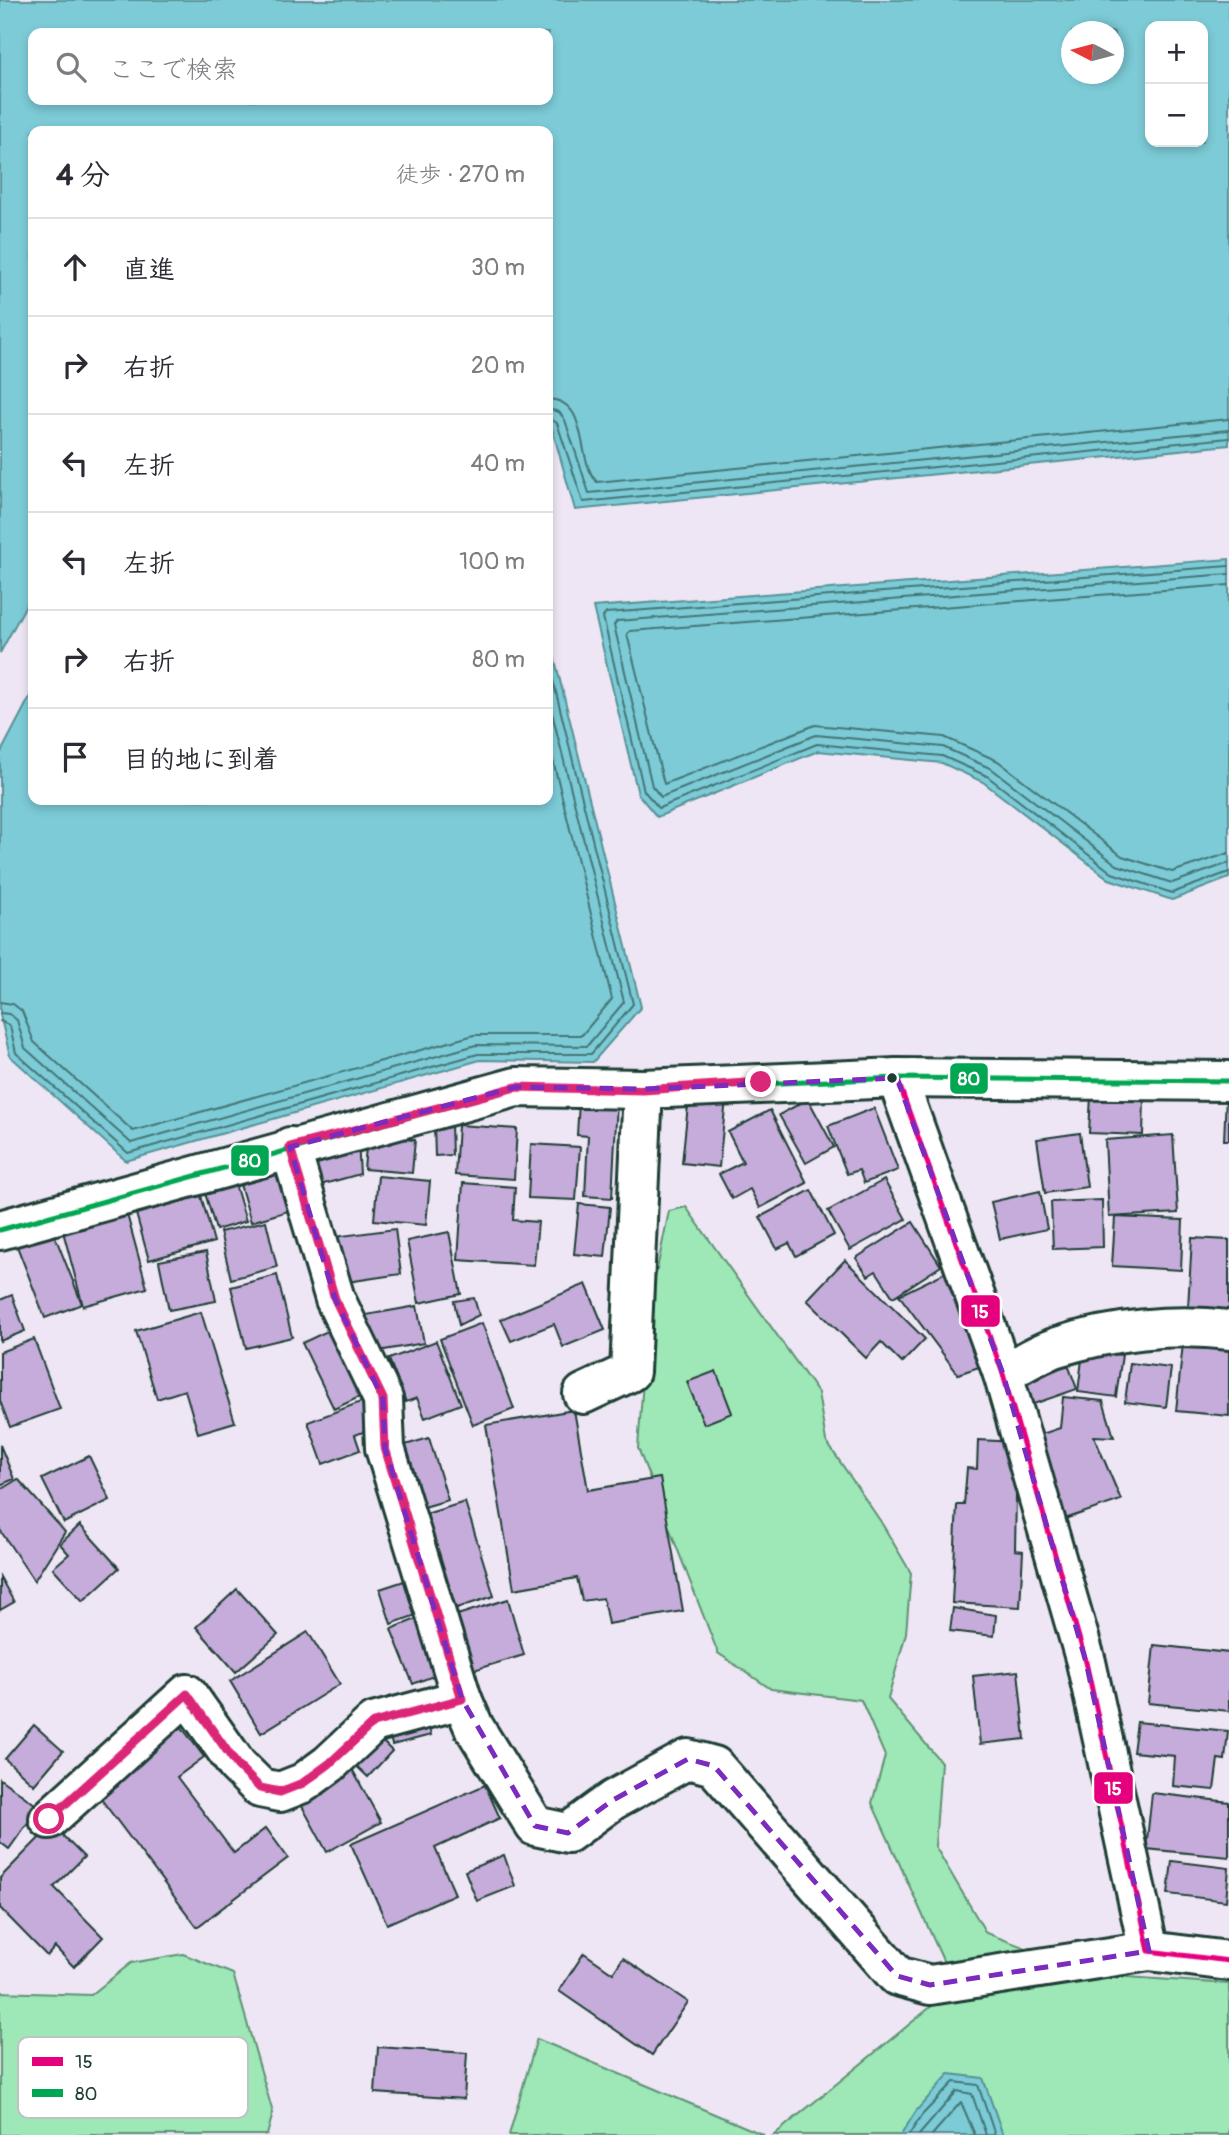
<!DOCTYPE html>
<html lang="ja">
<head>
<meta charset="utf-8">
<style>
  :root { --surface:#fff; --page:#f2f2f3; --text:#2b2b33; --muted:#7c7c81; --line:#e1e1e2 }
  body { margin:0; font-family:Pangolin,"Klee One",sans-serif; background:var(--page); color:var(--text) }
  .controls { position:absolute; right:21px; top:21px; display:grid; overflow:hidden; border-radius:14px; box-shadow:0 4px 10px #0003 }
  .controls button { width:63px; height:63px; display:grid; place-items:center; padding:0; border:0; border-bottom:2px solid var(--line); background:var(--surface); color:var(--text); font:35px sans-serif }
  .compass { position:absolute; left:1061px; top:21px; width:63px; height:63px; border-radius:50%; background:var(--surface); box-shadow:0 4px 10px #0003; rotate:276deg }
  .stop { position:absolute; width:21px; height:21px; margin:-16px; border:5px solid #db2777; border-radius:50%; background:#fff }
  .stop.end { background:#db2777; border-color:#fff; box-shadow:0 2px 7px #0008 }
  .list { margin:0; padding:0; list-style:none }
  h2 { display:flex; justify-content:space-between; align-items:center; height:91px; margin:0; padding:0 28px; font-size:30px }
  h2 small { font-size:23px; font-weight:400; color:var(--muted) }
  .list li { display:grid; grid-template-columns:46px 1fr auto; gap:21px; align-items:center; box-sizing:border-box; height:98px; padding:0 28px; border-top:2px solid var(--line) }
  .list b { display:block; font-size:26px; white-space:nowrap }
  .list em { font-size:23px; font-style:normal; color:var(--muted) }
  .icon { flex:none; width:38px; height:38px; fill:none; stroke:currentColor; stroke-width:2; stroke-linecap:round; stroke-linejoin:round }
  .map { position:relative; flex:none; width:1229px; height:2135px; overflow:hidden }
  .search { position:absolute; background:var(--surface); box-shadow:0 4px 10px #0003; left:28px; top:28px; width:525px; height:77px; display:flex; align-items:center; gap:18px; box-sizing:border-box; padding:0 24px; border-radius:14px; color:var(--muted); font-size:26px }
  .panel { position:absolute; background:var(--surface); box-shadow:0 4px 10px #0003; left:28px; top:126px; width:525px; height:679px; border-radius:14px }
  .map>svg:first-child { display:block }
  .green { fill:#9ee7b6; stroke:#5e9275; stroke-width:2 }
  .water { fill:#7bcbd7; stroke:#569296; stroke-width:2; fill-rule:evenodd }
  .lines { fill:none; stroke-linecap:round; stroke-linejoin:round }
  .shore { stroke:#447675; stroke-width:2 }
  .building { fill:#c5acda; stroke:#1f3d34; stroke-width:2 }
  .minor-casing { stroke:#1f3d34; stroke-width:44 }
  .minor { stroke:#fff; stroke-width:38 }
  .bus-1-casing { stroke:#fff; stroke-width:10 }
  .bus-2-casing { stroke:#fff; stroke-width:10 }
  .bus-1 { stroke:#e5007d; stroke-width:5 }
  .bus-2 { stroke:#00a651; stroke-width:5 }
  .route { stroke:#db2777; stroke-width:9 }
  .marked { fill:none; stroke:#7b2cbf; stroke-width:5; stroke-dasharray:14 9; stroke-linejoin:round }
  .bus-dot { fill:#1f3d34; stroke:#fff; stroke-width:2.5 }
  .key { fill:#fff; stroke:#bcc5c2; stroke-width:2 }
  .key-label { font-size:19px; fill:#1f3d34 }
  .line-badge { stroke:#fff; stroke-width:2.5 }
  .badge-label { font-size:19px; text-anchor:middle; font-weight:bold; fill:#fff }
</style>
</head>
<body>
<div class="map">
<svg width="1229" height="2135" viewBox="0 0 1229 2135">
  <rect width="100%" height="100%" fill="#eee6f4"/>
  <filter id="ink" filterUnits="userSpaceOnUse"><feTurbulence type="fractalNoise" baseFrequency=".0143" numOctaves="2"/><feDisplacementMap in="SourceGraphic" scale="14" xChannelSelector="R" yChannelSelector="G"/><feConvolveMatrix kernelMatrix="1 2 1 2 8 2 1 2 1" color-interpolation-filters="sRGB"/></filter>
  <g filter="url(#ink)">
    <g class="green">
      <path d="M 686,1207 L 818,1393 L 826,1441 L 881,1522 L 911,1573 L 906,1633 L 888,1699 L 941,1762 L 935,1846 L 986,1933 L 1098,1975 L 1229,1984 L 1229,2135 L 774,2135 L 955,1987 L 872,1803 L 885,1756 L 861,1700 L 771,1689 L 718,1653 L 638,1448 L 648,1313 L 669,1211 Z"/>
      <path d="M 183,1954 L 233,1974 L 273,2113 L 267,2135 L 0,2135 L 0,1992 L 91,1995 L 131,1963 Z"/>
      <path d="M 537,2038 L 537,2039 L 764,2135 L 509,2135 Z"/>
    </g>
    <g class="water">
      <path d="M 0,0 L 1229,0 L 1229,445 L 575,510 L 548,414 L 548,131 L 33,131 L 33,592 L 0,653 ZM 1150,26 L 1203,26 L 1203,142 L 1150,142 ZM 1072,32 L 1114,32 L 1114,74 L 1072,74 ZM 548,33 L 548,100 L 33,100 L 33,33 Z"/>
      <path d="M 1229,559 L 1229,878 L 1172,900 L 1109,879 L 983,782 L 942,763 L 818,751 L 657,817 L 638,794 L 593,607 Z"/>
      <path d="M 548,632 L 641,1007 L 593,1062 L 480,1060 L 126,1161 L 10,1056 L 0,1015 L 0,754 L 33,691 L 33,800 L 548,800 Z"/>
      <path d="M 949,2074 L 983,2078 L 1003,2135 L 901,2135 L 916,2111 Z"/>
    </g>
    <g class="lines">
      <g class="shore">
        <path d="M 548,399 C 591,401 575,459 597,482 L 1229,419"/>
        <path d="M 548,409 L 559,412 L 565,420 L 589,493 L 1229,430"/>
        <path d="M 548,418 L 557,423 L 583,502 L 1229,438"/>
        <path d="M 1229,566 L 606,613 L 603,617 L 644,791 L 659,808 L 817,744 L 942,756 L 987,776 L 1112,873 L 1172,893 L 1229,872"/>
        <path d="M 1229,574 L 617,621 L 614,625 L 652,786 L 661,797 L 816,735 L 943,747 L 992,769 L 1117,865 L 1172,883 L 1229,863"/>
        <path d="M 1229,585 L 630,631 L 627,634 L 664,784 L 815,725 L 944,737 L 998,761 L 1122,856 L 1172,872 L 1229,853"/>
        <path d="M 0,1002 L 13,1004 L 22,1011 L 34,1042 L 133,1131 L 474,1035 L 582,1035 L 612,999 L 548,740"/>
        <path d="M 0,1013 L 9,1014 L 17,1020 L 25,1048 L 131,1143 L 476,1045 L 587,1046 L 624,1002 L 548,697"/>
        <path d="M 0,1021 L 10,1026 L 16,1053 L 128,1153 L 478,1054 L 591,1054 L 633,1004 L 548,660"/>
        <path d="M 909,2135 L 922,2115 L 954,2082 L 978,2085 L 995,2135"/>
        <path d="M 919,2135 L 957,2091 L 972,2094 L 986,2135"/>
        <path d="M 932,2135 L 961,2102 L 975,2135"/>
      </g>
    </g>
    <g class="building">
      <path d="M 689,1095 L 726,1099 L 719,1167 L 682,1163 Z"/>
      <path d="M 1091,1095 L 1144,1098 L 1143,1135 L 1089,1133 Z"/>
      <path d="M 1226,1096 L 1229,1096 L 1229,1140 L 1224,1140 Z"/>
      <path d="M 808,1099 L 834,1147 L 806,1163 L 779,1115 Z"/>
      <path d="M 579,1101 L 617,1102 L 612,1198 L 585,1196 L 588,1136 L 577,1135 Z"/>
      <path d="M 874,1108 L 898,1170 L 864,1183 L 859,1170 L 847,1174 L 828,1126 Z"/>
      <path d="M 770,1110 L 807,1183 L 760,1208 L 750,1189 L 732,1199 L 719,1174 L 743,1162 L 728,1132 Z"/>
      <path d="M 451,1124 L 452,1155 L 435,1156 L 434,1125 Z"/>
      <path d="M 458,1125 L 517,1129 L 514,1179 L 455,1175 Z"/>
      <path d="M 1080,1133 L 1087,1187 L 1045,1193 L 1037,1139 Z"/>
      <path d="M 1173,1135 L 1178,1213 L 1109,1217 L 1105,1140 Z"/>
      <path d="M 367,1136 L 415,1140 L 412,1173 L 364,1169 Z"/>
      <path d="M 358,1141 L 360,1174 L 313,1187 L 306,1157 Z"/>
      <path d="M 531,1144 L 580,1147 L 576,1200 L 528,1198 Z"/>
      <path d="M 277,1162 L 291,1210 L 251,1222 L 237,1174 Z"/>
      <path d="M 232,1174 L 246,1221 L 216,1230 L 202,1183 Z"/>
      <path d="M 378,1176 L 430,1181 L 426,1225 L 374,1220 Z"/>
      <path d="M 884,1180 L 906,1219 L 850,1250 L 828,1211 Z"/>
      <path d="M 463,1183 L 515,1187 L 513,1220 L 538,1222 L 534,1265 L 458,1260 Z"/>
      <path d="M 198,1185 L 214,1242 L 149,1260 L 133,1203 Z"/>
      <path d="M 811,1190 L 834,1235 L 796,1256 L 789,1243 L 777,1249 L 760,1217 Z"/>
      <path d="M 1040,1191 L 1047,1229 L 1000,1239 L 991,1202 Z"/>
      <path d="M 1102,1200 L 1103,1247 L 1053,1249 L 1051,1202 Z"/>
      <path d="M 579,1204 L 610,1207 L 605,1257 L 574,1254 Z"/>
      <path d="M 125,1207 L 147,1288 L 83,1306 L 61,1224 Z"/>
      <path d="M 1115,1217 L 1183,1220 L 1181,1270 L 1112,1266 Z"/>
      <path d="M 266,1221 L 277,1267 L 231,1279 L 220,1232 Z"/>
      <path d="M 913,1222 L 941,1266 L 893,1297 L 876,1271 L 868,1276 L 856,1258 Z"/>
      <path d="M 51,1226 L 82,1304 L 45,1318 L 15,1241 Z"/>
      <path d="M 395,1229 L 401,1274 L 340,1283 L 334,1237 Z"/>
      <path d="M 449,1232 L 461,1294 L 419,1303 L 407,1241 Z"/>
      <path d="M 1192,1238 L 1229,1240 L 1229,1310 L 1188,1308 Z"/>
      <path d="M 206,1252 L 216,1301 L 169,1310 L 159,1261 Z"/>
      <path d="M 845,1260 L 925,1339 L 902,1363 L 881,1342 L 866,1358 L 807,1300 Z"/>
      <path d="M 946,1272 L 988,1364 L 958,1374 L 899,1295 Z"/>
      <path d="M 277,1275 L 292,1337 L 246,1348 L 231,1287 Z"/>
      <path d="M 586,1284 L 605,1330 L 563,1347 L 554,1324 L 511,1341 L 501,1319 Z"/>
      <path d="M 12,1295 L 25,1331 L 0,1341 L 0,1300 Z"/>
      <path d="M 474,1298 L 479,1315 L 459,1325 L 454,1301 Z"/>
      <path d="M 417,1306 L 424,1343 L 373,1352 L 366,1315 Z"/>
      <path d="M 201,1312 L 235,1422 L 198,1433 L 185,1390 L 157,1399 L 136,1331 Z"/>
      <path d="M 482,1323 L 514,1409 L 473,1425 L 440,1339 Z"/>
      <path d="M 338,1326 L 370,1392 L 334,1409 L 302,1343 Z"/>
      <path d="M 34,1339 L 60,1409 L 10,1427 L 0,1401 L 0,1352 Z"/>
      <path d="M 436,1341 L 461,1404 L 425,1418 L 417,1398 L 406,1402 L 389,1359 Z"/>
      <path d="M 1183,1343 L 1229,1348 L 1229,1416 L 1176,1411 Z"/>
      <path d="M 1083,1351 L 1122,1355 L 1116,1397 L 1078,1392 Z"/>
      <path d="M 1066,1359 L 1077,1389 L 1025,1407 L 1014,1378 Z"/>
      <path d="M 1130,1363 L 1171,1368 L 1166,1407 L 1125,1402 Z"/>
      <path d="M 716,1371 L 732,1413 L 704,1424 L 687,1382 Z"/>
      <path d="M 1063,1397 L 1103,1401 L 1114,1437 L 1094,1436 L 1121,1500 L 1059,1521 L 1027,1439 L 1060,1428 Z"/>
      <path d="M 366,1400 L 376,1427 L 355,1435 L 360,1450 L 323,1464 L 308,1422 Z"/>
      <path d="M 574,1410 L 588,1490 L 660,1478 L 683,1611 L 608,1624 L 603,1598 L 582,1601 L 577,1578 L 514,1589 L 486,1425 Z"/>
      <path d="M 429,1438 L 448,1500 L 414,1510 L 395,1448 Z"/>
      <path d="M 978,1440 L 1017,1442 L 1015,1550 L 1023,1551 L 1020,1607 L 952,1603 L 957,1505 L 964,1505 L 967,1468 L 977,1469 Z"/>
      <path d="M 0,1445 L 14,1479 L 0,1485 Z"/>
      <path d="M 89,1456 L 110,1500 L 64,1523 L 42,1479 Z"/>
      <path d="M 18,1479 L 65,1532 L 34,1581 L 0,1530 L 0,1490 Z"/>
      <path d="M 465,1502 L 494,1596 L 445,1612 L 416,1517 Z"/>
      <path d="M 80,1525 L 119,1568 L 83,1601 L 53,1568 L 69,1554 L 60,1544 Z"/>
      <path d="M 0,1577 L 14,1602 L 0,1610 Z"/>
      <path d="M 407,1580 L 419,1614 L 391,1624 L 380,1589 Z"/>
      <path d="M 237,1589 L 278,1635 L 236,1672 L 196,1627 Z"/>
      <path d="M 508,1599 L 524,1655 L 467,1672 L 451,1617 Z"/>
      <path d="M 953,1608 L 996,1615 L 994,1636 L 950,1631 Z"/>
      <path d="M 424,1616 L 446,1671 L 413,1684 L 391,1629 Z"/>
      <path d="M 308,1632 L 340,1684 L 261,1733 L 230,1681 Z"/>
      <path d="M 1154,1645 L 1229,1653 L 1229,1711 L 1148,1703 Z"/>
      <path d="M 1018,1671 L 1025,1739 L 980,1744 L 973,1676 Z"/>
      <path d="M 425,1713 L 431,1735 L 392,1745 L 387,1724 Z"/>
      <path d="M 177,1721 L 204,1757 L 177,1777 L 234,1853 L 266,1828 L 288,1858 L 197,1927 L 101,1799 L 118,1786 L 108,1773 Z"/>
      <path d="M 1137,1722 L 1228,1731 L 1225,1760 L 1218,1759 L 1214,1790 L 1173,1786 L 1175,1756 L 1133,1752 Z"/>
      <path d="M 34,1725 L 63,1751 L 34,1785 L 5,1759 Z"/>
      <path d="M 373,1732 L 392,1751 L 368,1777 L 348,1758 Z"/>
      <path d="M 351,1767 L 381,1822 L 327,1852 L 297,1797 Z"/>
      <path d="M 0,1779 L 39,1807 L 9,1849 L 0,1842 Z"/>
      <path d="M 485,1785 L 500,1818 L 435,1848 L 455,1894 L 387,1924 L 351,1844 Z"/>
      <path d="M 1152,1793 L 1229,1802 L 1229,1857 L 1146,1849 Z"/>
      <path d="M 52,1825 L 84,1857 L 54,1887 L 103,1937 L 74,1967 L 55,1947 L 47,1956 L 0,1908 L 0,1878 Z"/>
      <path d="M 504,1855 L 515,1886 L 477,1901 L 465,1871 Z"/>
      <path d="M 1172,1861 L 1229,1868 L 1226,1901 L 1168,1894 Z"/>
      <path d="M 584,1953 L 613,1973 L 623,1958 L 688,2002 L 652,2055 L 559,1991 Z"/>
      <path d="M 378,2047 L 467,2053 L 464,2099 L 375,2093 Z"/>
    </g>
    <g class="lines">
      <defs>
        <g id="minor">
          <path d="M 897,1078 L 1003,1374 L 1086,1662 L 1149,1951 L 1229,1961"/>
          <path d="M 290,1147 L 335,1299 L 383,1399 L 385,1448 L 462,1699 L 474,1727 L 535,1826 L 568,1833 L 613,1800 L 688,1759 L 714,1766 L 897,1976 L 930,1985 L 1149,1951"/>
          <path d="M 0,1230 L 516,1087 L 643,1089 L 897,1078 L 1229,1081"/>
          <path d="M 1003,1374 C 1020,1365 1038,1353 1057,1347 C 1111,1330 1173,1323 1229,1330"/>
          <path d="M 583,1394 L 630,1372 L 643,1089"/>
          <path d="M 49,1819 L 187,1694 L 237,1765 L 260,1788 L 280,1792 L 303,1783 L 329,1764 L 373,1723 L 462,1699"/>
        </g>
      </defs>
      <use href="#minor" class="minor-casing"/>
      <use href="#minor" class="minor"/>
      <defs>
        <path id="bus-1" d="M 897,1078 L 1003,1374 L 1086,1662 L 1149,1951 L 1229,1961"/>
        <path id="bus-2" d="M 0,1230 L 516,1087 L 643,1089 L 897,1078 L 1229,1081"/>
      </defs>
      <use href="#bus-1" class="bus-1-casing"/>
      <use href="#bus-2" class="bus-2-casing"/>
      <use href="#bus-1" class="bus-1"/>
      <use href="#bus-2" class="bus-2"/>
    </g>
  </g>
  <g class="lines" filter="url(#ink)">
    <path class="route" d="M 49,1819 L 187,1694 L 237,1765 L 260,1788 L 280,1792 L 303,1783 L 329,1764 L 373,1723 L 462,1699 L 385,1448 L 383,1399 L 335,1299 L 290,1147 L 516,1087 L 643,1090 L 761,1082"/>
  </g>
  <path class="marked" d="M 897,1078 L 1003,1374 L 1086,1662 L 1149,1951 L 930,1985 L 897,1976 L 714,1766 L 688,1759 L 613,1800 L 568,1833 L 535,1826 L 462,1699 L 385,1448 L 383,1399 L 335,1299 L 290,1147 L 516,1087 L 643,1089 Z"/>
  <circle class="bus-dot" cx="892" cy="1078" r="6"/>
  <rect x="18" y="2037" width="230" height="81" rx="10" class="key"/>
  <rect x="32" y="2057" width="31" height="9" fill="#e5007d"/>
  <rect x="32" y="2089" width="31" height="8" fill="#00a651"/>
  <g class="key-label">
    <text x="75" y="2068">15</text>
    <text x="75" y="2100">80</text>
  </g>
  <g class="line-badge">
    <rect x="949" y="1062" width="40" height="33" rx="7" fill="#00a651"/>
    <rect x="230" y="1144" width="40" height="33" rx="7" fill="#00a651"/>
    <rect x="960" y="1294" width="41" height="34" rx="7" fill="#e5007d"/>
    <rect x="1093" y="1771" width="41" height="34" rx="7" fill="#e5007d"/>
  </g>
  <g class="badge-label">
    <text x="969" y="1085">80</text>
    <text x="250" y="1167">80</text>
    <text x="980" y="1318">15</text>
    <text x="1113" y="1795">15</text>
  </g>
</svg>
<div class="controls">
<button>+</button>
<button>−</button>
</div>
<svg class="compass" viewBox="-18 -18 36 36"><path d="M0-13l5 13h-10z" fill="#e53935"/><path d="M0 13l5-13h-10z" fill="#7c7c81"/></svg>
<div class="stop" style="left:49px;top:1819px"></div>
<div class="stop end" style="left:761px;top:1082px"></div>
<div class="search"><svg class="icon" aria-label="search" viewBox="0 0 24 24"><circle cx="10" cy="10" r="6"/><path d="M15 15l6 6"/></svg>ここで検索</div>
<section class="panel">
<h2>4 分<small>徒歩 · 270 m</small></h2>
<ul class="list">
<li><svg class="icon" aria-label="ahead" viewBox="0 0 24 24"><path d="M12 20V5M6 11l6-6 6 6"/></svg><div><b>直進</b></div><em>30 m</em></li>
<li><svg class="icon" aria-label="right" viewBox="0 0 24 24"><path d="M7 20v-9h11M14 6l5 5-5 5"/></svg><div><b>右折</b></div><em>20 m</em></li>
<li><svg class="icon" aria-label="left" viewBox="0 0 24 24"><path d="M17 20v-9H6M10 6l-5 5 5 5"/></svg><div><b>左折</b></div><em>40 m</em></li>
<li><svg class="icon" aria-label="left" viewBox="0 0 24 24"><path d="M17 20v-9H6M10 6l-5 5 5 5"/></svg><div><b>左折</b></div><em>100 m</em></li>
<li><svg class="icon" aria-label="right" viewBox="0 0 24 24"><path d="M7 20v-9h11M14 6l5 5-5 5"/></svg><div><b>右折</b></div><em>80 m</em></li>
<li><svg class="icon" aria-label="arrive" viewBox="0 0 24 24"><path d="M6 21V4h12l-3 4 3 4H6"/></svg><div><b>目的地に到着</b></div></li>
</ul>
</section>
</div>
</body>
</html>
